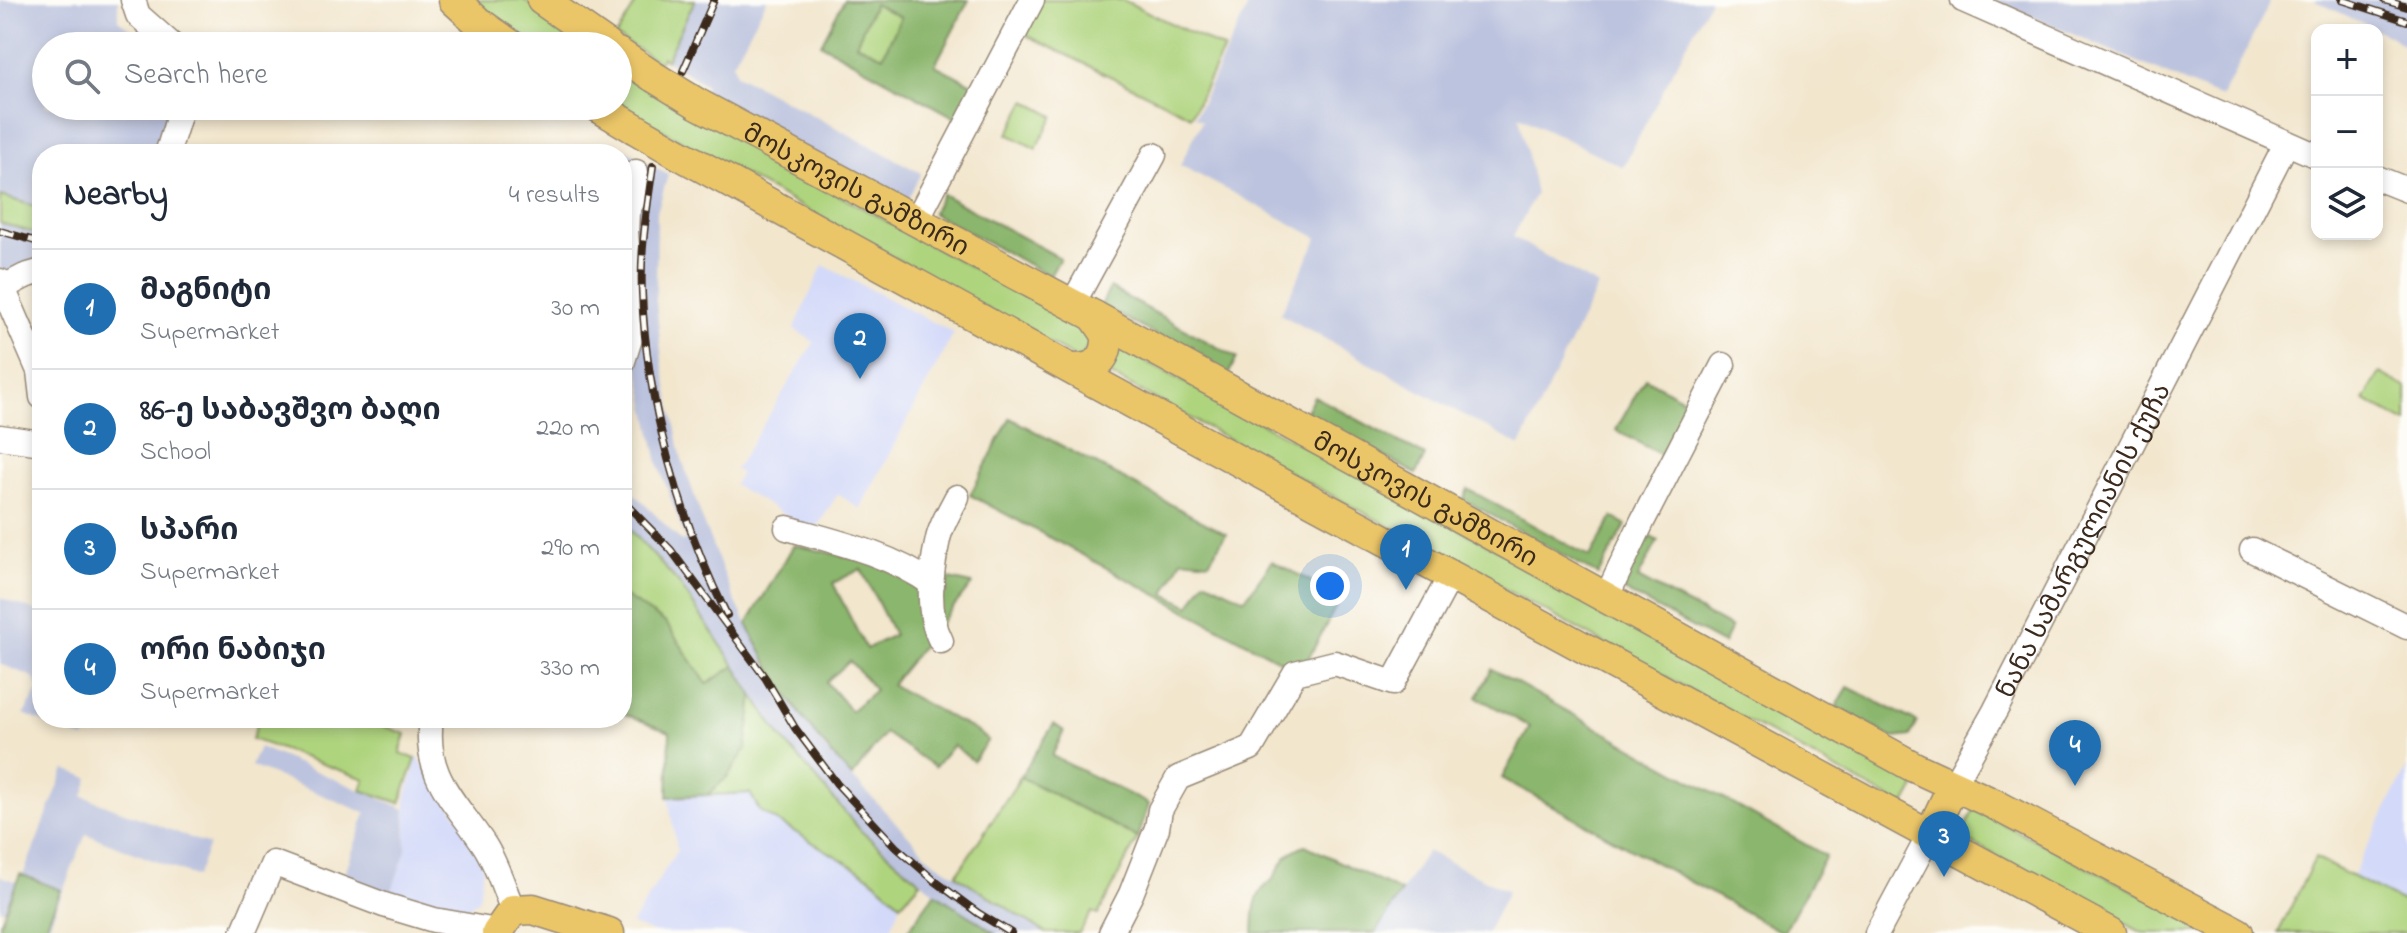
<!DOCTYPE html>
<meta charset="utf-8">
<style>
body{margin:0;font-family:"Indie Flower","Noto Sans Georgian",sans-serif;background:#f6f6f7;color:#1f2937}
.controls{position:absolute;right:24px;top:24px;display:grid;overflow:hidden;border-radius:16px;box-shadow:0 4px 12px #0003}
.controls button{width:72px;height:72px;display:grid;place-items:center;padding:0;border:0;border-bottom:2px solid #e0e1e3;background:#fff;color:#1f2937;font:40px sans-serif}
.you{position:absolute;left:1330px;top:586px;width:28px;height:28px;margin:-20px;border:6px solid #fff;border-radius:50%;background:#1a73e8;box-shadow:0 0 0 12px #1a73e833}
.badge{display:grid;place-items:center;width:52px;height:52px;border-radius:50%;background:#1f6fb2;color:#fff;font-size:26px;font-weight:700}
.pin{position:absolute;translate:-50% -66px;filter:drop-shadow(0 2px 4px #0008)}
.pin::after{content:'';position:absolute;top:42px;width:28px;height:24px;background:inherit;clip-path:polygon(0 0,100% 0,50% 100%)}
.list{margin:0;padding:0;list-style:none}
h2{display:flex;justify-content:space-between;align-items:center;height:104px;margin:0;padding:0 32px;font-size:34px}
h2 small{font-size:26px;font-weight:400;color:#747a83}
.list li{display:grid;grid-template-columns:52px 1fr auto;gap:24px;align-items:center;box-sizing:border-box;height:120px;padding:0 32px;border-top:2px solid #e0e1e3}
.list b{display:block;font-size:30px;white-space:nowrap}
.list p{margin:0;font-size:26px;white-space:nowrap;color:#747a83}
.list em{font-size:26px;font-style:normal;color:#747a83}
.icon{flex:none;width:44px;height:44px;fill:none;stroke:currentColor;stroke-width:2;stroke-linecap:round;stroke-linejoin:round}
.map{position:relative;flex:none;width:2407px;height:933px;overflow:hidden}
.search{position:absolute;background:#fff;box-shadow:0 4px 12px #0003;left:32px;top:32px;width:600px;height:88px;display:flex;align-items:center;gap:20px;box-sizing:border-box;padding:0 28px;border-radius:44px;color:#747a83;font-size:30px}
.panel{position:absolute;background:#fff;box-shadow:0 4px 12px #0003;left:32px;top:144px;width:600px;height:584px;border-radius:32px}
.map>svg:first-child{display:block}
.built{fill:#d3d9f9}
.industrial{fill:#bcc3de}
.green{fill:#afd47e;stroke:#757f4e;stroke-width:2}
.forest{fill:#8bb66d;stroke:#637046;stroke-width:2;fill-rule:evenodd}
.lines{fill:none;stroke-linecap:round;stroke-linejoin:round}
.minor-casing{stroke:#968876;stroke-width:27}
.major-casing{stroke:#968876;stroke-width:33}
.minor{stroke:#fff;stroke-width:24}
.major{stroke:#ebc669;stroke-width:30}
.rail-casing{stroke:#3b2a1e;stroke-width:8}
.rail{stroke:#fdfcf7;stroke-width:5;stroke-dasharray:15;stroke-linecap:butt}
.major-bridge-casing{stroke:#968876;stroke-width:33;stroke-linecap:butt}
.major-bridge{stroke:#ebc669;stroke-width:30}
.labels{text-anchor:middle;stroke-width:8;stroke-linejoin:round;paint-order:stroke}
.street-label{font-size:26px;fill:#3b2a1e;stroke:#fdfcf7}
</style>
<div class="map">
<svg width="2407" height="933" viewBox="0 0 2407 933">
<rect width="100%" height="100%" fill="#fdfcf7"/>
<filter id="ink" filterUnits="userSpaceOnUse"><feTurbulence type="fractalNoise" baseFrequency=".0125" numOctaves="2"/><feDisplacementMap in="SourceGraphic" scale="16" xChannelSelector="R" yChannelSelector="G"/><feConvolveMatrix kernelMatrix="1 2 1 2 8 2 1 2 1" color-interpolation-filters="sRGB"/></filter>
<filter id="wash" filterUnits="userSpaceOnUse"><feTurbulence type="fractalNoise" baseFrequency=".006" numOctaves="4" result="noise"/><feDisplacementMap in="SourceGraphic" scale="32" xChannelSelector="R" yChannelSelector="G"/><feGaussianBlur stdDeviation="1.8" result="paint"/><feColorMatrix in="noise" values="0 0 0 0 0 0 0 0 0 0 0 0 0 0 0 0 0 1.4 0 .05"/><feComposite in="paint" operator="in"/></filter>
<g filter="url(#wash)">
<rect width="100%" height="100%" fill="#f2e6cd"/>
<!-- built -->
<g class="built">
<polygon points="823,265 954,333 860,509 838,494 814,532 734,485 741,473 735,470 814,342 794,329"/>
<polygon points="418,757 477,845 483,869 479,898 468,908 450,914 389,899 406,850 406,797"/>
<polygon points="2407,768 2407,904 2352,876"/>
<polygon points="750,793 869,876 901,904 889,933 656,933 631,925 677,850 668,797"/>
</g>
<!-- industrial -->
<g class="industrial">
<polygon points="0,0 118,0 118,20 153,46 46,46 46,106 179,106 161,154 42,154 42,208 0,196"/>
<polygon points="695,0 767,0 733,63 736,74 921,173 902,210 701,98 706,85 666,60"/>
<polygon points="1251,0 1710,0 1623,167 1519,116 1536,193 1513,237 1598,286 1520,446 1280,314 1318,238 1180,165 1202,121 1195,117"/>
<polygon points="1993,0 2271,0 2222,98"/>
<polygon points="2313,0 2407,0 2407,48 2392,37"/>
<polygon points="625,149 668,175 657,212 656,301 662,361 681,456 705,527 733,596 768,668 824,748 932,860 1046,933 995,933 945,901 861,831 779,736 678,582 622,521 622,481 682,542 686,540 658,463 637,362 632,166"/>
<polygon points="0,223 42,235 42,266 7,272 0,269"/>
<polygon points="0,598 42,613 42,718 92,718 84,739 24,714 39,689 33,677 0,664"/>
<polygon points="259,747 405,809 406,850 389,899 342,881 366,813 251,766"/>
<polygon points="65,769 89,778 83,796 209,845 196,877 86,834 48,928 0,909 0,876 20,883"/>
<polygon points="1427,851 1508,891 1487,933 1375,933"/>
</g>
<!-- green -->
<g class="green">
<polygon points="468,0 524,0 589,46 530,46"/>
<polygon points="638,0 695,0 666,60 662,57 659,62 616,36"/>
<polygon points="1041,0 1123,0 1224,49 1191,116 1024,34"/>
<polygon points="874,4 901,17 883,56 855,44"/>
<polygon points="618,66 739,141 1091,332 1093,336 1080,360 618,106"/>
<polygon points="1026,101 1054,116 1036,149 1008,134"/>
<polygon points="0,196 42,208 42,235 0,223"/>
<polygon points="1124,350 1917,774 1919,780 1906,803 1900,804 1109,374 1117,352"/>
<polygon points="2380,373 2407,388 2407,423 2364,400"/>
<polygon points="622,521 678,582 735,666 707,685 666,623 622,595 624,573"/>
<path d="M 753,695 L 780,736 L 861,831 L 921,882 L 901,904 L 869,876 L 760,811 L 750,793 L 707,795 C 747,759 747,747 753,695 Z"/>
<polygon points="259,718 361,718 406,734 400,753 416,759 400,803 361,790 365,779 252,739"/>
<polygon points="1021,777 1138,838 1098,915 1092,912 1079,933 1046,933 956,875"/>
<polygon points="1974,809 2217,933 2143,933 1961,837"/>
<polygon points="2315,858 2407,904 2407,933 2278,933"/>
</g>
<!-- forest -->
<g class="forest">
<path d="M 844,0 L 969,0 L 935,65 L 980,88 L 961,121 L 821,44 ZM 874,4 L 901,17 L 883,56 L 856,44 Z"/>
<polygon points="942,194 1060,258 1050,276 932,213"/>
<polygon points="1110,288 1237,358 1228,375 1101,305"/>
<polygon points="1645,378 1692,404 1663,456 1616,430"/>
<polygon points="1314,396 1425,456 1416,474 1305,413"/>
<polygon points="1010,418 1226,534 1209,562 1182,559 1165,594 1190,606 1205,580 1245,599 1272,561 1341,597 1305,665 1292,667 970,495"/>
<polygon points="1468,489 1590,557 1613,517 1626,525 1598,575 1463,499"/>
<polygon points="1647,535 1658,541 1638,578 1731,628 1723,644 1619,588"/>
<path d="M 794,545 L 972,584 L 891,685 L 978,732 L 988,740 L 973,761 L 953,745 L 935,767 L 885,733 L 852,777 C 809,731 774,680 747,624 ZM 861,569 L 894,635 L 866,649 L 833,583 ZM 850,661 L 875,690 L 851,711 L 826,682 Z"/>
<polygon points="622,595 666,623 707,684 735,666 753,695 746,749 727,777 707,795 668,797 670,732 622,713"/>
<polygon points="1492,669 1826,856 1783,933 1502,778 1530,727 1477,697"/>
<polygon points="1848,687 1917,722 1910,736 1893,738 1836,707"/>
<polygon points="1054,724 1064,731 1052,756 1149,804 1138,838 1021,777 1015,785"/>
<path d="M 1305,845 L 1401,892 L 1375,933 L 1253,933 C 1254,918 1253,902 1262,890 C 1266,885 1273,881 1275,876 C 1283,861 1288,851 1305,845 Z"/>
<polygon points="20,874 61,890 43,933 0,933 0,923"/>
<polygon points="935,893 995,933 906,933"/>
</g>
</g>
<g filter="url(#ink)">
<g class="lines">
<defs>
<g id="minor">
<polyline points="133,0 138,15 173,46"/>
<polyline points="1963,0 2317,156"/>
<polyline points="167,154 182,106"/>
<polyline points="2377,178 2407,190"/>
<polyline points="916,221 1032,0"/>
<polyline points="0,281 39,371 42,397"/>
<polyline points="4,287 25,276 42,271"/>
<polyline points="1072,305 1154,155"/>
<polyline points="622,364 633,329 626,232 627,212 634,198 636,172"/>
<polyline points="0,437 42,443"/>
<path d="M 787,528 C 837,542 890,554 932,584"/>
<polyline points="2252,550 2407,627"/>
<polyline points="1606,598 1643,520 1723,365"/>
<path d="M 941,641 C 925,611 931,570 938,539 C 941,525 950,510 957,497"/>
<path d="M 431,718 C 423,778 456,801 485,846 C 497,865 504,889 513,910"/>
<path id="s1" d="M 1953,786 L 1995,711 L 2286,144"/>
<polyline points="243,933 273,863 384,905 434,920 497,931"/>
<polyline points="1111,933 1131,894 1157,828 1160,810 1178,778 1251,748 1295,673 1335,663 1393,683 1451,575"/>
<polyline points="1877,933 1930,834"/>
</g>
<g id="major">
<polyline points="454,0 478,22 512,46"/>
<polyline points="542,0 608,46"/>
<polyline points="618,53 654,77"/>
<path id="s2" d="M 698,104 L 1094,316 L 1914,767 L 1994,804 L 2238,933"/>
<polyline points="597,106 634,128"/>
<polyline points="677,153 1213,447 2111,933"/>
<path d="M 1073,369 C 1096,369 1108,360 1107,335 L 1094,316"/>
<polyline points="1930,834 1953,786"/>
<polyline points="497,933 513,910 533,909 609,933"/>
</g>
</defs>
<!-- minor casing -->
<use href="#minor" class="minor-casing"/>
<!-- major casing -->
<use href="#major" class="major-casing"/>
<!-- minor -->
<use href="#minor" class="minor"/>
<!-- major -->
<use href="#major" class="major"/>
<defs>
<g id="rail">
<polyline points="2342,0 2407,21"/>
<polyline points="2384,0 2407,7"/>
<polyline points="683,71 714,0"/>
<path d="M 653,166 C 647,208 640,251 642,293 C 646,402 679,518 727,615"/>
<polyline points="0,231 42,243"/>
<polyline points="622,500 671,550 766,679 795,728 837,784 896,847 935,881 978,913 1011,933"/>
</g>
</defs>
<!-- rail casing -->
<use href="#rail" class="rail-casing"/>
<!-- rail -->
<use href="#rail" class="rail"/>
<defs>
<g id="major-bridge">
<polyline points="654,77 698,104"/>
<polyline points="634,128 677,153"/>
</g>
</defs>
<!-- major-bridge casing -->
<use href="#major-bridge" class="major-bridge-casing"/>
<!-- major-bridge -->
<use href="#major-bridge" class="major-bridge"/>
</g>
</g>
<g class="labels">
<!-- street labels -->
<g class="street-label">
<text dy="9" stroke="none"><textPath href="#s2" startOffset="180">მოსკოვის გამზირი</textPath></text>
<text dy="9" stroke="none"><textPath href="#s2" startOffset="828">მოსკოვის გამზირი</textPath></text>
<text dy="9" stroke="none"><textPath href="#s1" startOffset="278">ნანა სამარგულიანის ქუჩა</textPath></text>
</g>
</g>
</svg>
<div class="controls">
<button>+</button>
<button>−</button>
<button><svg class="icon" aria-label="layers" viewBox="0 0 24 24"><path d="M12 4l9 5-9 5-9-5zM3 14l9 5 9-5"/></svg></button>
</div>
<div class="you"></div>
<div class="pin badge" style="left:1406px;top:590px">1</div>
<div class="pin badge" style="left:860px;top:379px">2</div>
<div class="pin badge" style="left:1944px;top:877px">3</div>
<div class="pin badge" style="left:2075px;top:786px">4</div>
<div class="search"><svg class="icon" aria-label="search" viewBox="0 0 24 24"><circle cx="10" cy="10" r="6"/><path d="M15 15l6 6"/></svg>Search here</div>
<section class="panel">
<h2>Nearby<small>4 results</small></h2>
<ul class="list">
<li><span class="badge">1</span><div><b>მაგნიტი</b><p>Supermarket</p></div><em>30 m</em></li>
<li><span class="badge">2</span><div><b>86-ე საბავშვო ბაღი</b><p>School</p></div><em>220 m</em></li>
<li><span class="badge">3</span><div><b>სპარი</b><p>Supermarket</p></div><em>290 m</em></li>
<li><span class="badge">4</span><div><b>ორი ნაბიჯი</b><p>Supermarket</p></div><em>330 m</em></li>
</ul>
</section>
</div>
